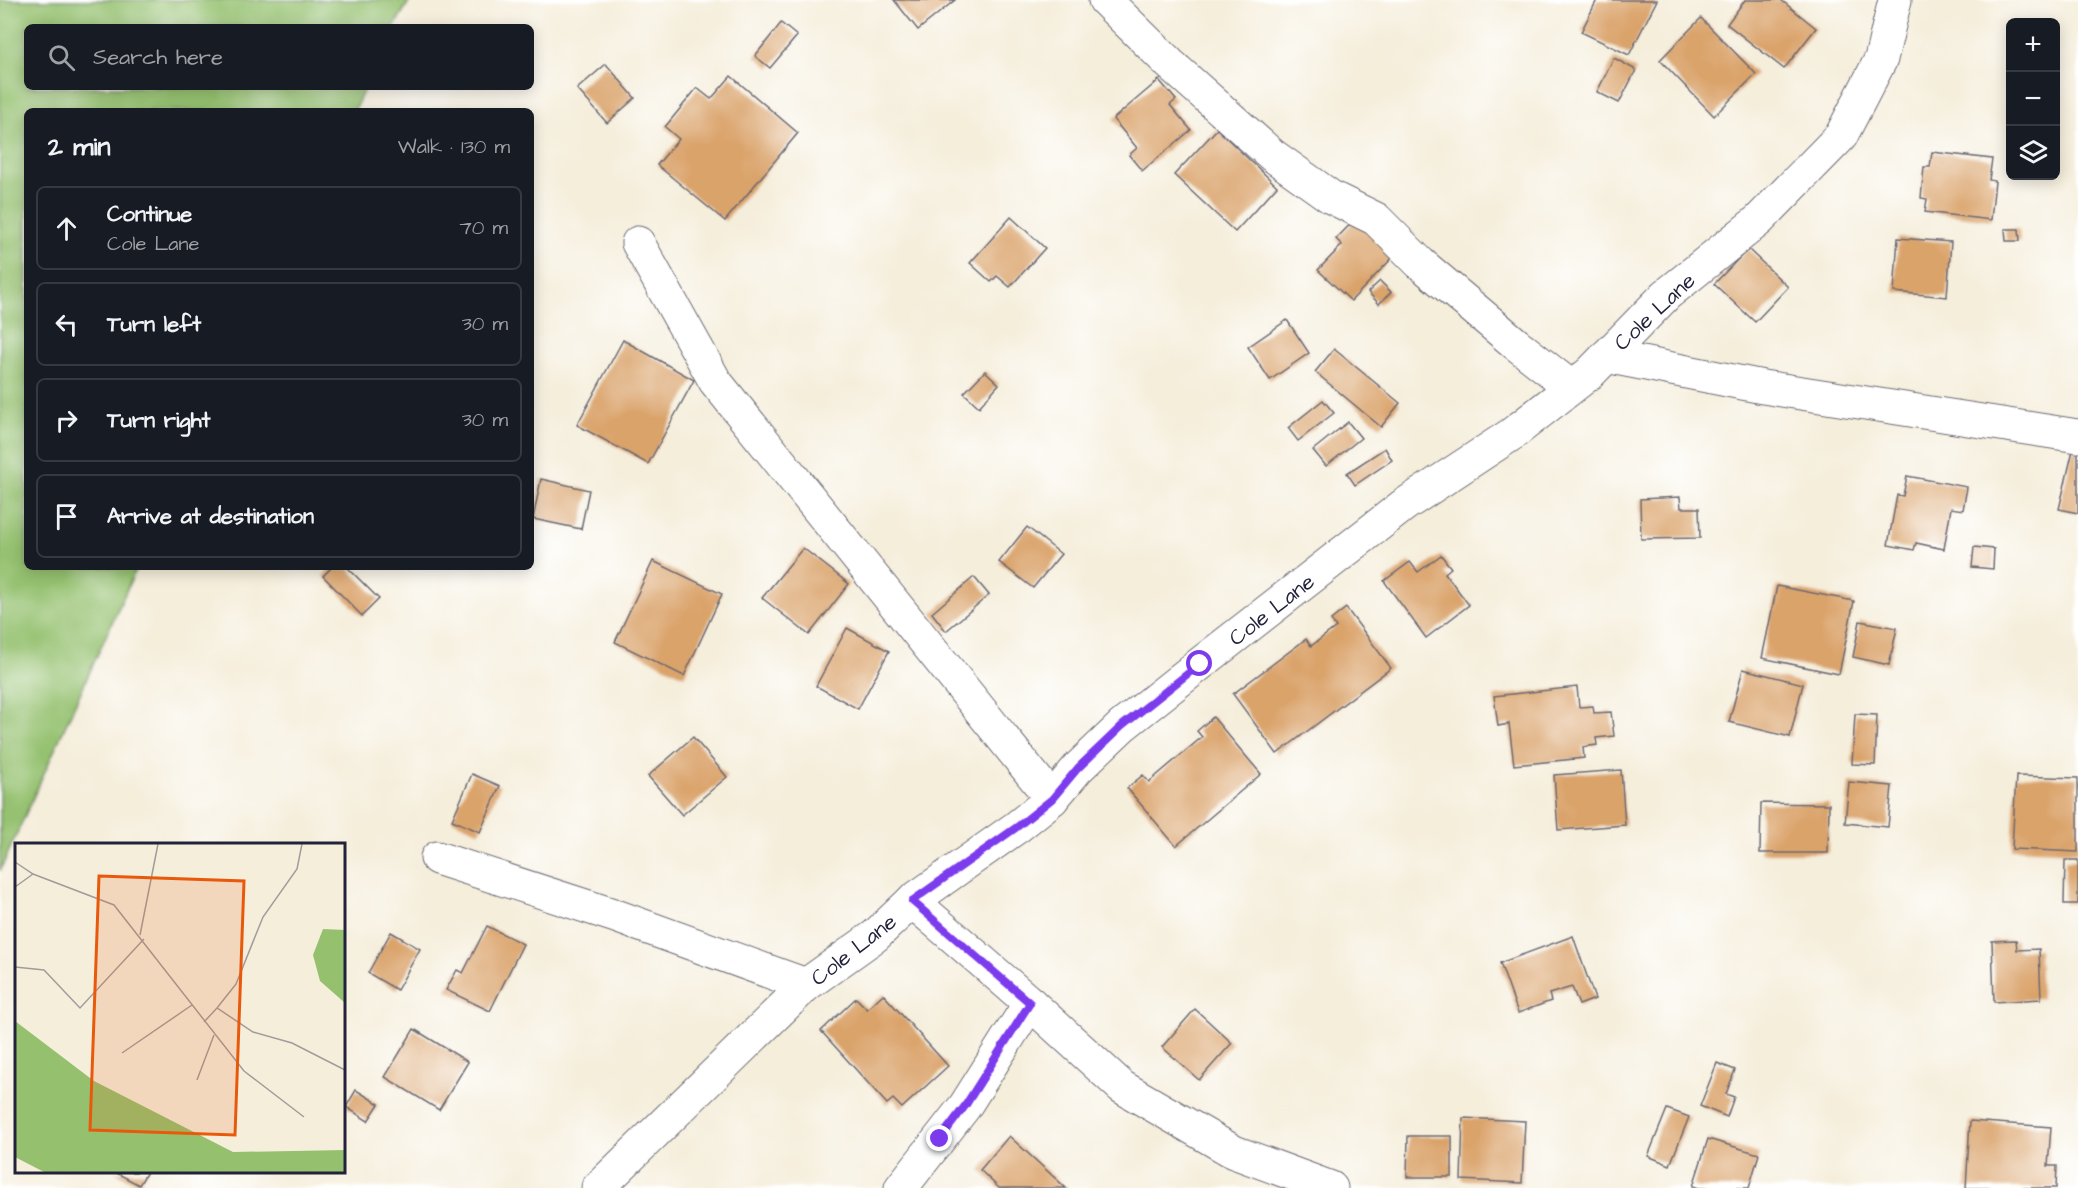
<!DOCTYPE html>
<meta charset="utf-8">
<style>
body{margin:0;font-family:"Architects Daughter",sans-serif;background:#242831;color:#f1f3f6}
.controls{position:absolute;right:18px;top:18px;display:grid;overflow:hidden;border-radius:9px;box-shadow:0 3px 15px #0003}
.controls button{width:54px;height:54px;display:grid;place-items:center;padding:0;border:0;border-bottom:2px solid #363941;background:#171b24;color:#f1f3f6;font:30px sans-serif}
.stop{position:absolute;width:18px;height:18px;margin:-14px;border:4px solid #7c3aed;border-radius:50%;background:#fff}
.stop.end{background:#7c3aed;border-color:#fff;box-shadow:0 2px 6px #0008}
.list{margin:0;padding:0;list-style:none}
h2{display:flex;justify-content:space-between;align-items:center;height:78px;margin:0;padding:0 24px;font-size:26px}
h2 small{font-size:20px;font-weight:400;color:#9ea1a6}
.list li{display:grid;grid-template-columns:39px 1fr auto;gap:18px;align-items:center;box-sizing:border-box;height:84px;margin:0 12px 12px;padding:0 12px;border:2px solid #363941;border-radius:9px}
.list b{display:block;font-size:22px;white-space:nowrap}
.list p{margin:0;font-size:20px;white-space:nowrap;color:#9ea1a6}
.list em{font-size:20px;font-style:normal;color:#9ea1a6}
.icon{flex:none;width:33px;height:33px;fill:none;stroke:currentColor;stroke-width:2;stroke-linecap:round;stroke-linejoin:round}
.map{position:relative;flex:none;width:2078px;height:1188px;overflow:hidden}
.search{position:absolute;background:#171b24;box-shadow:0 3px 15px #0003;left:24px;top:24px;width:510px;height:66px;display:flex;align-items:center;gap:15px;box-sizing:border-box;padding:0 21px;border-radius:9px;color:#9ea1a6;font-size:22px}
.panel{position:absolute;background:#171b24;box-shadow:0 3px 15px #0003;left:24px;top:108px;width:510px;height:462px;border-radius:9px}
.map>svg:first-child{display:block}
.green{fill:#95c16f;stroke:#5c7255;stroke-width:1.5}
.building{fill:#daa36a}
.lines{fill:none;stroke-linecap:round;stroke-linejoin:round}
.street-casing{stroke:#6c6973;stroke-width:35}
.street{stroke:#fff;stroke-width:33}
.route{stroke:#7c3aed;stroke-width:8}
.labels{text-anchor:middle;stroke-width:4.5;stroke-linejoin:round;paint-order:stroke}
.street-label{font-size:22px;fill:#22223b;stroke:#fff}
.inset-road{fill:none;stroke:#a19c9b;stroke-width:1.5}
.view{fill:#e8590c;fill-opacity:0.15;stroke:#e8590c;stroke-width:3}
.inset-edge{fill:none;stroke:#22223b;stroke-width:3}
</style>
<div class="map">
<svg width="2078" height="1188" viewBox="0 0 2078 1188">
<rect width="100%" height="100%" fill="#fff"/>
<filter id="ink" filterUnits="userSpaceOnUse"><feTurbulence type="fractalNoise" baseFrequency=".0167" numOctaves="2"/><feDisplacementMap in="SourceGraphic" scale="12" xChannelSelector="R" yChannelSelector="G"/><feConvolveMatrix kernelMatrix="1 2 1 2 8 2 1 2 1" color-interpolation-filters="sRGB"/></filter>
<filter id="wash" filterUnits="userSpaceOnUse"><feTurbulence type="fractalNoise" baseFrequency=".008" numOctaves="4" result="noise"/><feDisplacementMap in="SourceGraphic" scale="24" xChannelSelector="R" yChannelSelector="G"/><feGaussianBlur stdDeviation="1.35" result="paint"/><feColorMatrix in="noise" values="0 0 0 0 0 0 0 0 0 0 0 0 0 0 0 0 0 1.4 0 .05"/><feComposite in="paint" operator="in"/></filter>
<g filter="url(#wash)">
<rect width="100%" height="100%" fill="#f5eedb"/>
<!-- green -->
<polygon class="green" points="0,0 410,0 394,27 27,27 27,87 365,87 354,111 27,111 27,567 137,567 0,871"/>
<g id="blocks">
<!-- building -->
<g class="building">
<polygon points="894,0 955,0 918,30"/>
<polygon points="1597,0 1657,0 1629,55 1581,32"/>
<polygon points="1745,0 1781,0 1816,28 1784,69 1727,24"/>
<polygon points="1701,18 1756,74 1714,116 1660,60"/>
<polygon points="781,23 797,36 770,68 755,56"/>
<polygon points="1614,58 1636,70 1619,103 1597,92"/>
<polygon points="606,64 635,98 607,123 577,89"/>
<polygon points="731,76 798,133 725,221 657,165 679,139 665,127 697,88 711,99"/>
<polygon points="1159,80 1176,100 1170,105 1191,130 1142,171 1129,155 1137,148 1113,119"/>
<polygon points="1217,129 1277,186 1235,232 1174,175"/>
<polygon points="1932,152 1992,159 1989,180 1995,181 1991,220 1925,212 1927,199 1921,198 1924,167 1930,167"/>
<polygon points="1011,217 1045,248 1010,287 997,276 991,282 970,263"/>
<polygon points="1357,217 1395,255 1351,301 1318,270 1342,245 1336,239"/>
<polygon points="2005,229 2019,229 2020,241 2006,241"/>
<polygon points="1898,238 1951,242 1947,297 1894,292"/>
<polygon points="1748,249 1788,287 1755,322 1714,284"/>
<polygon points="1380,281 1391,292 1379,304 1368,292"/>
<polygon points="1287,320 1309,353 1270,380 1248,347"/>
<polygon points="623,340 694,380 648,464 577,425"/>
<polygon points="1334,349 1400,403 1381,427 1315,372"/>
<polygon points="985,371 999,384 979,407 964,393"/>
<polygon points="1323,400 1334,413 1298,441 1288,428"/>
<polygon points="1348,422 1361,438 1326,466 1313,450"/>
<polygon points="1385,448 1392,460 1355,485 1347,473"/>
<polygon points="2073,450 2078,452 2078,513 2059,509"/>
<polygon points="1907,476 1967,487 1963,510 1951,508 1944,549 1916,543 1914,550 1888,545 1897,495 1903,496"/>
<polygon points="541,479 589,490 581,529 533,519"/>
<polygon points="1680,497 1681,508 1699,508 1700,538 1641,539 1640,499"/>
<polygon points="1027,527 1061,554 1033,588 999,562"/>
<polygon points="1974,547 1994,549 1993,569 1972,567"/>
<polygon points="803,548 849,584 809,635 762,598"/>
<polygon points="1441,555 1451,568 1445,573 1469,605 1426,638 1384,581 1410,562 1418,572"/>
<polygon points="653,561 722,594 684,676 615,642"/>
<polygon points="332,567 347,567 379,599 362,616 323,576"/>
<polygon points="974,577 989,595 946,631 932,613"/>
<polygon points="1777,586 1854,601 1839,674 1762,658"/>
<polygon points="1346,608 1391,668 1277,754 1233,694 1306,639 1311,646 1336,627 1331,620"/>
<polygon points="1860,621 1897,628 1889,665 1853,657"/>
<polygon points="847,628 889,651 858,709 816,686"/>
<polygon points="1743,669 1803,684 1790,737 1729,722"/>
<polygon points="1577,687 1579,707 1593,706 1594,713 1611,712 1614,736 1596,738 1597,745 1583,747 1584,758 1514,765 1509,724 1498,726 1494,696"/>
<polygon points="1855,714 1877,715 1875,765 1852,764"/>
<polygon points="1213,717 1261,774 1176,846 1127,788 1143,775 1149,782 1202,737 1197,731"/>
<polygon points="693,737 727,777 682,815 648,776"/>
<polygon points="1621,770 1625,825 1558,830 1554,775"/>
<polygon points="472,774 500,786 480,832 452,820"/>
<polygon points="2016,776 2078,778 2078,852 2012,849"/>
<polygon points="1849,782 1892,786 1888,827 1845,823"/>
<polygon points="1761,803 1829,804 1828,853 1760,853"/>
<polygon points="2065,860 2078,860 2078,904 2064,904"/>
<polygon points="487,926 523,944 490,1011 446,990 457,970 463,973"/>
<polygon points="391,932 420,949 397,990 368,973"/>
<polygon points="1573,936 1595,999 1579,1005 1572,987 1549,994 1551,1001 1518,1013 1500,963"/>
<polygon points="2016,940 2017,950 2039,949 2041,999 1994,1002 1992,941"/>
<polygon points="883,994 948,1066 902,1108 893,1099 887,1104 821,1031 856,998 867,1009"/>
<polygon points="1195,1009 1232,1043 1199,1080 1162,1047"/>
<polygon points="414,1029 468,1062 439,1110 385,1077"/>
<polygon points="1717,1063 1735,1070 1726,1094 1734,1097 1727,1117 1700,1106"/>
<polygon points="356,1090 379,1104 368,1121 346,1107"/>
<polygon points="1667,1109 1689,1117 1670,1165 1648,1156"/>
<polygon points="1463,1118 1525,1121 1522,1183 1461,1180"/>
<polygon points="1970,1121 2051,1127 2048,1166 2057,1166 2056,1188 1966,1188"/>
<polygon points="1009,1136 1066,1188 999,1188 980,1170"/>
<polygon points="1408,1136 1452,1136 1452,1177 1407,1177"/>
<polygon points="1708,1139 1759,1154 1749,1188 1699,1188 1693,1186"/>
<polygon points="115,1172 147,1172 139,1185"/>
</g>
</g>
</g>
<g filter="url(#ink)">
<use href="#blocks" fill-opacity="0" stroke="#6c6973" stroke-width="1.5"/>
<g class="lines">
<defs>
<g id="street">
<polyline points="1105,0 1170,64 1272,155 1331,197 1376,219 1420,263 1516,344 1571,387"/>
<polyline points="638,243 715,381 1052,799"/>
<polyline points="1606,356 1763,387 2078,436"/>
<polyline points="437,858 613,915 806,985"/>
<polyline points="1030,1003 1122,1087 1234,1152 1331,1188"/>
<polyline points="598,1188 806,985 875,936 912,901 1017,827 1052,799 1078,768 1122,726 1200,664 1404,505 1512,434 1590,373 1666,295 1759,220 1841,136 1881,59 1895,0"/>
<polyline points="901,1188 965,1106 1030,1003 912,901"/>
</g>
</defs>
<!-- street casing -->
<use href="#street" class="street-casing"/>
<!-- street -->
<use href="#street" class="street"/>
</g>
</g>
<g class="lines" filter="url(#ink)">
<!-- route -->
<polyline class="route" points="940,1139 965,1106 1030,1003 912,901 1017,827 1052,799 1078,768 1122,726 1200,664"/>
</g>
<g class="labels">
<!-- street labels -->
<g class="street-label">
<text transform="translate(1654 311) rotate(-43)" y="8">Cole Lane</text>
<text transform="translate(1271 609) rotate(-38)" y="8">Cole Lane</text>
<text transform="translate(853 949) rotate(-38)" y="8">Cole Lane</text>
</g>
</g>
<!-- overview -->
<g transform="translate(15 843)">
<rect width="330" height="330" fill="#f5eedb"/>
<path d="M 308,86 L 330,87 L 330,160 L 305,138 L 298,112 ZM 0,178 L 79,238 L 218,309 L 330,307 L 330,329 L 29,329 L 0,314 Z" fill="#95c16f"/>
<path class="inset-road" d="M 0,19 L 18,31 L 99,62 L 229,228 L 289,274M 0,44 L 18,31M 125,92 L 143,1M 0,124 L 29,127 L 65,165 L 129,96M 202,165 L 221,141 L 248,74 L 282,26 L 287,1M 189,179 L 202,165 L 238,189 L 277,200 L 330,227M 107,210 L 177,162M 182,237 L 199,192"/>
<path class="view" d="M 84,33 L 229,38 L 220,292 L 75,287 Z"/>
<rect width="330" height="330" class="inset-edge"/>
</g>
</svg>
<div class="controls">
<button>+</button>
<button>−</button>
<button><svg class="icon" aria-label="layers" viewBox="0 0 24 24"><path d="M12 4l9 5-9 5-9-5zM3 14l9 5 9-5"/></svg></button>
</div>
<div class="stop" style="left:1200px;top:664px"></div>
<div class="stop end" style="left:940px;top:1139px"></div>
<div class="search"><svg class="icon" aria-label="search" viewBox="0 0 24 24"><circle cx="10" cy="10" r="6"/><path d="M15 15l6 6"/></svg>Search here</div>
<section class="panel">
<h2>2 min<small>Walk · 130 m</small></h2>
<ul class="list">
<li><svg class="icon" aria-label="ahead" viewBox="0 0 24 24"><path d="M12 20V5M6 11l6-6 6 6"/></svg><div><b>Continue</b><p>Cole Lane</p></div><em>70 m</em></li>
<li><svg class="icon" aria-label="left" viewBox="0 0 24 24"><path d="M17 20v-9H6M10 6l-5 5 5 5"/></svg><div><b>Turn left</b></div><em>30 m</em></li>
<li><svg class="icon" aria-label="right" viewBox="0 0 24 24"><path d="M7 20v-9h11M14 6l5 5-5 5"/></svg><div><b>Turn right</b></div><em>30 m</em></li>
<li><svg class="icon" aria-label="arrive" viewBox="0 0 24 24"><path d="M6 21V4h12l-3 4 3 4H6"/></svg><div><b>Arrive at destination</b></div></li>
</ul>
</section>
</div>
